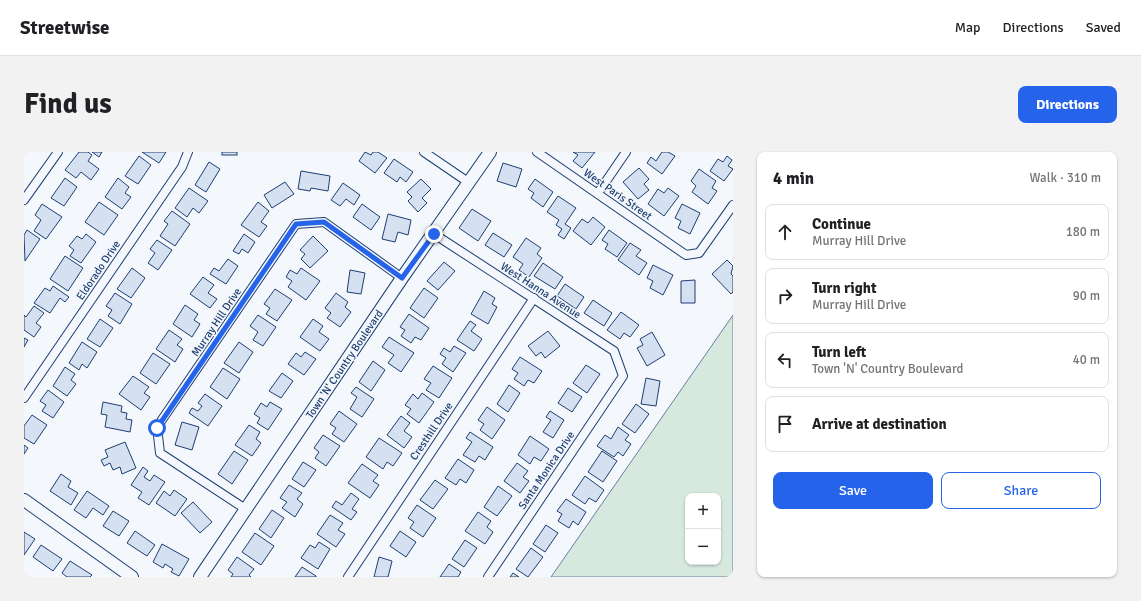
<!DOCTYPE html>
<meta charset="utf-8">
<style>
body{margin:0;font-family:Signika,sans-serif;background:#f2f2f2;color:#202124}
.controls{position:absolute;right:12px;bottom:12px;display:grid;overflow:hidden;border-radius:8px;box-shadow:0 1px 3px #0004}
.controls button{width:36px;height:36px;display:grid;place-items:center;padding:0;border:0;border-bottom:1px solid #e0e0e0;background:#fff;color:#202124;font:20px sans-serif}
.stop{position:absolute;width:12px;height:12px;margin:-9px;border:3px solid #2563eb;border-radius:50%;background:#fff}
.stop.end{background:#2563eb;border-color:#fff;box-shadow:0 1px 4px #0008}
.list{margin:0;padding:0;list-style:none}
h2{display:flex;justify-content:space-between;align-items:center;height:52px;margin:0;padding:0 16px;font-size:17px}
h2 small{font-size:13px;font-weight:400;color:#757577}
.list li{display:grid;grid-template-columns:26px 1fr auto;gap:12px;align-items:center;box-sizing:border-box;height:56px;margin:0 8px 8px;padding:0 8px;border:1px solid #e0e0e0;border-radius:8px}
.list b{display:block;font-size:15px;white-space:nowrap}
.list p{margin:0;font-size:13px;white-space:nowrap;color:#757577}
.list em{font-size:13px;font-style:normal;color:#757577}
.actions{display:flex;gap:8px;padding:12px 16px}
.actions a{flex:1;padding:9px 0;border:1px solid #2563eb;border-radius:8px;text-align:center;font-size:14px;color:#2563eb}
.actions .main{background:#2563eb;color:#fff}
.icon{flex:none;width:22px;height:22px;fill:none;stroke:currentColor;stroke-width:2;stroke-linecap:round;stroke-linejoin:round}
.map{position:relative;flex:none;width:709px;height:425px;overflow:hidden;border-radius:8px}
header{display:flex;align-items:center;gap:24px;box-sizing:border-box;height:56px;padding:0 20px;background:#fff;border-bottom:1px solid #e0e0e0}
header strong{font-size:19px}
nav{display:flex;gap:22px;margin-inline-start:auto;font-size:14px}
.intro{display:flex;align-items:center;justify-content:space-between;box-sizing:border-box;height:96px;padding:0 24px}
h1{margin:0;font-size:28px}
.button{padding:10px 18px;border-radius:8px;background:#2563eb;color:#fff;font-size:14px;font-weight:700}
main{display:flex;gap:24px;padding:0 24px}
aside{flex:1;background:#fff;border-radius:8px;box-shadow:0 1px 3px #0004}
.map>svg:first-child{display:block}
.green{fill:#d7e8df;stroke:#687fa3;fill-rule:evenodd}
.building{fill:#d5e0f0;stroke:#1d3f73}
.lines{fill:none;stroke-linecap:round;stroke-linejoin:round}
.street-casing{stroke:#1d3f73;stroke-width:10}
.secondary-casing{stroke:#1d3f73;stroke-width:14}
.street{stroke:#f4f7fb;stroke-width:8}
.secondary{stroke:#f4f7fb;stroke-width:12}
.route{stroke:#2563eb;stroke-width:5}
.labels{text-anchor:middle;stroke-width:3;stroke-linejoin:round;paint-order:stroke}
.street-label{font-size:11px;fill:#1d3f73;stroke:#f4f7fb}
</style>
<header>
<strong>Streetwise</strong>
<nav><a>Map</a><a>Directions</a><a>Saved</a></nav>
</header>
<div class="intro"><h1>Find us</h1><a class="button">Directions</a></div>
<main>
<div class="map">
<svg width="709" height="425" viewBox="0 0 709 425">
<rect width="100%" height="100%" fill="#f4f7fb"/>
<!-- green -->
<path class="green" d="M 709,163 L 709,425 L 527,425 ZM 664,344 L 694,344 L 694,410 L 664,410 Z"/>
<!-- building -->
<g class="building">
<polygon points="55,0 64,0 68,3 64,9 75,17 67,28 57,20 52,26 41,18"/>
<polygon points="68,0 78,0 75,5"/>
<polygon points="118,0 142,0 135,11"/>
<rect x="198" y="0" width="15" height="3"/>
<polygon points="341,0 347,3 349,0 354,0 363,6 351,21 335,9"/>
<polygon points="549,0 571,0 558,16 549,9 554,3"/>
<polygon points="638,0 644,0 651,4 638,22 623,11 627,5 632,9"/>
<polygon points="115,4 127,13 114,32 101,24"/>
<polygon points="703,4 708,8 704,14 709,17 700,29 686,19 694,7 699,10"/>
<polygon points="370,7 389,20 382,30 376,25 373,30 360,21"/>
<polygon points="185,10 196,17 182,40 171,33"/>
<polygon points="479,11 498,17 492,35 473,29"/>
<polygon points="615,16 625,27 620,32 625,38 614,47 599,30"/>
<polygon points="675,17 692,29 688,36 693,39 684,52 668,40 672,34 667,29"/>
<polygon points="277,19 306,24 304,39 287,36 286,39 274,37"/>
<polygon points="41,26 53,35 40,54 27,46"/>
<polygon points="94,26 105,35 101,41 107,45 98,57 81,45"/>
<polygon points="397,27 407,37 398,46 403,51 394,60 384,49 388,45 383,40"/>
<polygon points="511,27 529,40 519,55 507,46 510,41 504,37"/>
<polygon points="261,30 270,42 248,56 240,43"/>
<polygon points="319,31 336,43 330,53 322,47 316,54 307,48"/>
<polygon points="165,36 184,49 175,61 169,56 163,65 151,56"/>
<polygon points="644,36 655,44 640,64 624,52 634,37 640,41"/>
<polygon points="534,44 552,56 541,72 547,76 540,87 534,83 538,77 532,73 535,68 523,60"/>
<polygon points="75,50 94,63 80,83 61,70"/>
<polygon points="234,50 245,59 237,70 243,74 235,85 217,73"/>
<polygon points="18,52 38,65 22,87 10,79 17,68 11,63"/>
<polygon points="338,52 356,65 347,78 329,65"/>
<polygon points="658,52 676,61 666,82 654,76 657,69 651,66"/>
<polygon points="448,57 467,69 454,89 435,76"/>
<polygon points="148,59 166,72 151,94 136,84 144,72 140,69"/>
<polygon points="364,62 387,68 384,83 374,80 371,90 358,87"/>
<polygon points="569,65 581,75 567,93 549,79 558,67 564,71"/>
<polygon points="3,78 16,87 1,109 0,83"/>
<polygon points="585,78 603,91 593,105 581,97 584,92 578,88"/>
<polygon points="469,81 488,93 480,105 461,93"/>
<polygon points="62,82 72,90 57,111 46,104 50,98 45,94 53,84 58,87"/>
<polygon points="220,82 231,90 224,101 218,97 215,102 209,99"/>
<polygon points="289,84 304,99 286,116 277,107 281,102 276,98"/>
<polygon points="502,86 517,96 513,102 518,106 505,125 495,118 499,112 489,105"/>
<polygon points="133,88 148,98 134,118 124,111 131,101 126,97"/>
<polygon points="606,91 617,98 612,104 623,111 615,123 594,108"/>
<polygon points="41,104 59,116 44,139 26,127"/>
<polygon points="204,107 214,114 202,132 186,122 190,116 195,119"/>
<polygon points="703,108 709,114 707,122 709,124 709,140 707,142 688,122"/>
<polygon points="420,110 431,119 414,138 403,129"/>
<polygon points="519,111 539,125 531,137 510,124"/>
<polygon points="629,113 649,123 639,143 626,136 629,129 623,126"/>
<polygon points="108,116 121,126 107,146 93,137"/>
<polygon points="277,116 296,129 282,148 264,135 268,129 262,125 266,118 273,122"/>
<polygon points="326,118 341,121 337,142 323,140"/>
<polygon points="179,125 190,133 184,141 193,147 186,156 166,142"/>
<polygon points="671,128 671,151 657,151 657,129"/>
<polygon points="541,132 560,145 552,157 533,144"/>
<polygon points="29,134 45,145 41,150 36,146 26,161 10,151 21,136 26,139"/>
<polygon points="400,136 414,146 400,166 386,156"/>
<polygon points="251,137 268,148 253,169 242,162 246,156 240,152"/>
<polygon points="460,139 471,146 468,152 473,155 464,172 447,162"/>
<polygon points="91,141 108,152 96,172 84,164 88,158 82,154"/>
<polygon points="312,141 324,150 321,155 327,160 316,175 303,166 307,161 301,156"/>
<polygon points="569,148 588,161 580,174 560,161"/>
<polygon points="161,153 174,162 170,168 176,172 168,185 149,172"/>
<polygon points="10,154 20,161 12,171 17,175 10,185 0,178 0,163 2,165"/>
<polygon points="597,160 615,173 606,185 600,181 596,187 583,178"/>
<polygon points="385,162 405,176 397,188 391,185 387,191 377,184 381,178 376,175"/>
<polygon points="234,163 252,175 239,194 229,188 234,180 226,174"/>
<polygon points="76,167 89,176 76,195 63,187"/>
<polygon points="289,167 299,174 295,180 305,187 296,199 276,185"/>
<polygon points="446,169 452,173 447,179 458,187 450,199 433,188"/>
<polygon points="145,178 158,187 153,193 159,197 151,210 132,197"/>
<polygon points="524,179 536,194 521,206 517,200 512,204 504,194"/>
<polygon points="628,180 641,203 623,214 613,196 619,193 616,187"/>
<polygon points="365,185 390,201 377,220 364,211 370,203 358,195"/>
<polygon points="0,186 4,188 0,195"/>
<polygon points="58,190 73,200 63,216 58,212 55,218 45,211"/>
<polygon points="215,190 229,200 215,221 200,211"/>
<polygon points="430,194 442,201 429,220 418,212 422,206 416,202 420,196 426,200"/>
<polygon points="281,200 292,207 280,223 264,212 272,201 277,205"/>
<polygon points="129,201 146,212 132,232 116,221"/>
<polygon points="496,205 518,219 510,231 504,228 500,234 490,227 494,221 488,217"/>
<polygon points="349,209 361,218 347,239 335,230"/>
<polygon points="562,213 576,222 563,241 549,231"/>
<polygon points="409,214 428,226 415,246 402,238 407,231 400,227"/>
<polygon points="41,215 51,222 47,228 52,232 43,244 29,234"/>
<polygon points="199,216 216,227 203,247 186,235"/>
<polygon points="258,221 269,229 257,246 245,239"/>
<polygon points="109,224 125,235 120,241 126,245 117,258 95,242"/>
<polygon points="622,226 636,229 632,254 617,252"/>
<polygon points="485,233 496,241 484,260 473,252"/>
<polygon points="332,235 350,247 338,265 326,257 333,245 327,241"/>
<polygon points="544,236 558,245 548,260 534,251"/>
<polygon points="24,238 40,250 29,266 18,259 22,253 16,249"/>
<polygon points="398,241 410,250 395,271 383,262 387,257 381,253 389,242 394,247"/>
<polygon points="181,242 198,254 184,274 165,261 168,256 174,259 178,254 174,251"/>
<polygon points="79,250 98,254 97,260 103,261 102,267 108,268 106,280 81,275 83,263 77,262"/>
<polygon points="246,250 258,257 244,278 233,271 236,266 230,262 237,251 243,255"/>
<polygon points="612,252 625,262 611,281 598,272"/>
<polygon points="463,255 481,268 468,287 456,278 460,272 454,268"/>
<polygon points="315,259 333,272 320,290 308,282 312,276 306,272"/>
<polygon points="526,259 540,268 529,286 519,280 527,268 522,265"/>
<polygon points="8,263 23,273 10,292 0,286 0,274"/>
<polygon points="377,264 386,271 380,279 388,285 380,296 363,283"/>
<polygon points="158,270 175,275 168,298 151,293"/>
<polygon points="225,273 236,280 232,287 237,291 228,304 211,293"/>
<polygon points="594,275 605,283 601,288 607,292 599,304 594,300 590,305 573,294 581,283 587,287"/>
<polygon points="446,280 469,295 461,308 455,304 451,310 439,303 448,290 442,286"/>
<polygon points="299,283 316,294 302,314 291,306 295,300 290,296"/>
<polygon points="506,284 525,297 517,309 510,305 506,312 494,303"/>
<polygon points="355,286 378,301 369,314 363,310 359,317 342,305"/>
<polygon points="101,290 112,316 98,322 96,315 89,318 86,311 80,314 77,308 84,305 81,298"/>
<polygon points="0,293 4,296 0,302"/>
<polygon points="210,299 224,308 208,332 194,322"/>
<polygon points="578,299 593,309 579,330 564,320"/>
<polygon points="434,307 450,318 442,331 436,327 432,333 421,326"/>
<polygon points="279,310 292,318 280,335 268,327"/>
<polygon points="493,311 504,319 499,325 505,329 496,341 480,329"/>
<polygon points="338,312 354,323 349,329 355,333 346,346 324,331"/>
<polygon points="119,315 124,319 120,325 126,329 130,323 141,330 125,353 114,346 118,340 107,333"/>
<polygon points="37,322 47,329 44,335 54,341 47,353 26,339"/>
<polygon points="561,324 580,338 572,350 565,346 561,352 548,343"/>
<polygon points="411,328 424,337 409,357 396,348"/>
<polygon points="265,333 278,341 273,347 279,352 271,365 258,356 263,350 256,346"/>
<polygon points="474,334 488,344 473,364 460,355"/>
<polygon points="150,338 163,347 151,364 132,351 140,339 146,344"/>
<polygon points="63,339 85,354 79,363 69,356 62,366 50,358"/>
<polygon points="327,341 335,347 328,357 333,360 327,368 308,355 312,349 318,353"/>
<polygon points="542,347 562,360 554,373 549,369 545,376 534,369 538,362 533,359"/>
<polygon points="169,350 188,370 176,381 157,361"/>
<polygon points="393,353 412,366 399,385 386,376 390,370 384,366"/>
<polygon points="248,358 260,366 247,386 235,377"/>
<polygon points="89,359 105,369 95,384 79,374"/>
<polygon points="454,360 467,369 463,375 469,380 461,392 441,379"/>
<polygon points="306,363 319,371 314,378 321,382 312,395 293,382"/>
<polygon points="522,373 534,381 521,400 509,392"/>
<polygon points="111,379 131,393 123,404 103,391"/>
<polygon points="376,379 392,390 382,405 366,394"/>
<polygon points="0,380 11,387 0,403"/>
<polygon points="231,381 250,394 237,413 218,400"/>
<polygon points="441,388 453,396 440,415 428,407"/>
<polygon points="295,390 306,397 294,417 277,406 286,393 291,396"/>
<polygon points="138,392 165,407 155,424 147,420 149,417 141,412 139,416 129,410"/>
<polygon points="17,393 38,407 29,419 9,405"/>
<polygon points="507,396 519,405 504,425 492,417"/>
<polygon points="213,405 230,417 225,423 227,425 207,425 209,422 204,418"/>
<polygon points="355,405 368,409 364,425 350,425"/>
<polygon points="46,409 68,423 66,425 43,425 38,421"/>
<polygon points="425,412 437,420 434,425 416,425"/>
<polygon points="278,415 292,424 292,425 271,425"/>
<polygon points="489,421 495,425 486,425"/>
</g>
<g class="lines">
<defs>
<g id="street">
<polyline points="400,0 444,30"/>
<polyline points="513,0 662,103 675,101 709,53"/>
<polyline points="574,41 602,0"/>
<polyline points="0,48 34,0"/>
<polyline points="410,82 590,199 599,224 464,425"/>
<polyline points="0,246 158,15 164,0"/>
<polyline points="223,358 136,301 133,275 272,72 300,70 378,126"/>
<polyline points="324,425 510,146"/>
</g>
<g id="secondary">
<polyline points="0,348 108,425"/>
<polyline points="176,425 378,126 466,0"/>
</g>
</defs>
<!-- street casing -->
<use href="#street" class="street-casing"/>
<!-- secondary casing -->
<use href="#secondary" class="secondary-casing"/>
<!-- street -->
<use href="#street" class="street"/>
<!-- secondary -->
<use href="#secondary" class="secondary"/>
</g>
<g class="lines">
<!-- route -->
<polyline class="route" points="133,276 272,72 300,70 378,126 410,82"/>
</g>
<g class="labels">
<!-- street labels -->
<g class="street-label">
<text transform="translate(594 42) rotate(35)" y="4">West Paris Street</text>
<text transform="translate(74 118) rotate(-56)" y="4">Eldorado Drive</text>
<text transform="translate(517 138) rotate(33)" y="4">West Hanna Avenue</text>
<text transform="translate(192 170) rotate(-56)" y="4">Murray Hill Drive</text>
<text transform="translate(320 212) rotate(-56)" y="4">Town 'N' Country Boulevard</text>
<text transform="translate(407 279) rotate(-56)" y="4">Cresthill Drive</text>
<text transform="translate(522 318) rotate(-56)" y="4">Santa Monica Drive</text>
</g>
</g>
</svg>
<div class="controls">
<button>+</button>
<button>−</button>
</div>
<div class="stop" style="left:133px;top:276px"></div>
<div class="stop end" style="left:410px;top:82px"></div>
</div>
<aside>
<h2>4 min<small>Walk · 310 m</small></h2>
<ul class="list">
<li><svg class="icon" aria-label="ahead" viewBox="0 0 24 24"><path d="M12 20V5M6 11l6-6 6 6"/></svg><div><b>Continue</b><p>Murray Hill Drive</p></div><em>180 m</em></li>
<li><svg class="icon" aria-label="right" viewBox="0 0 24 24"><path d="M7 20v-9h11M14 6l5 5-5 5"/></svg><div><b>Turn right</b><p>Murray Hill Drive</p></div><em>90 m</em></li>
<li><svg class="icon" aria-label="left" viewBox="0 0 24 24"><path d="M17 20v-9H6M10 6l-5 5 5 5"/></svg><div><b>Turn left</b><p>Town 'N' Country Boulevard</p></div><em>40 m</em></li>
<li><svg class="icon" aria-label="arrive" viewBox="0 0 24 24"><path d="M6 21V4h12l-3 4 3 4H6"/></svg><div><b>Arrive at destination</b></div></li>
</ul>
<div class="actions"><a class="main">Save</a><a>Share</a></div>
</aside>
</main>
